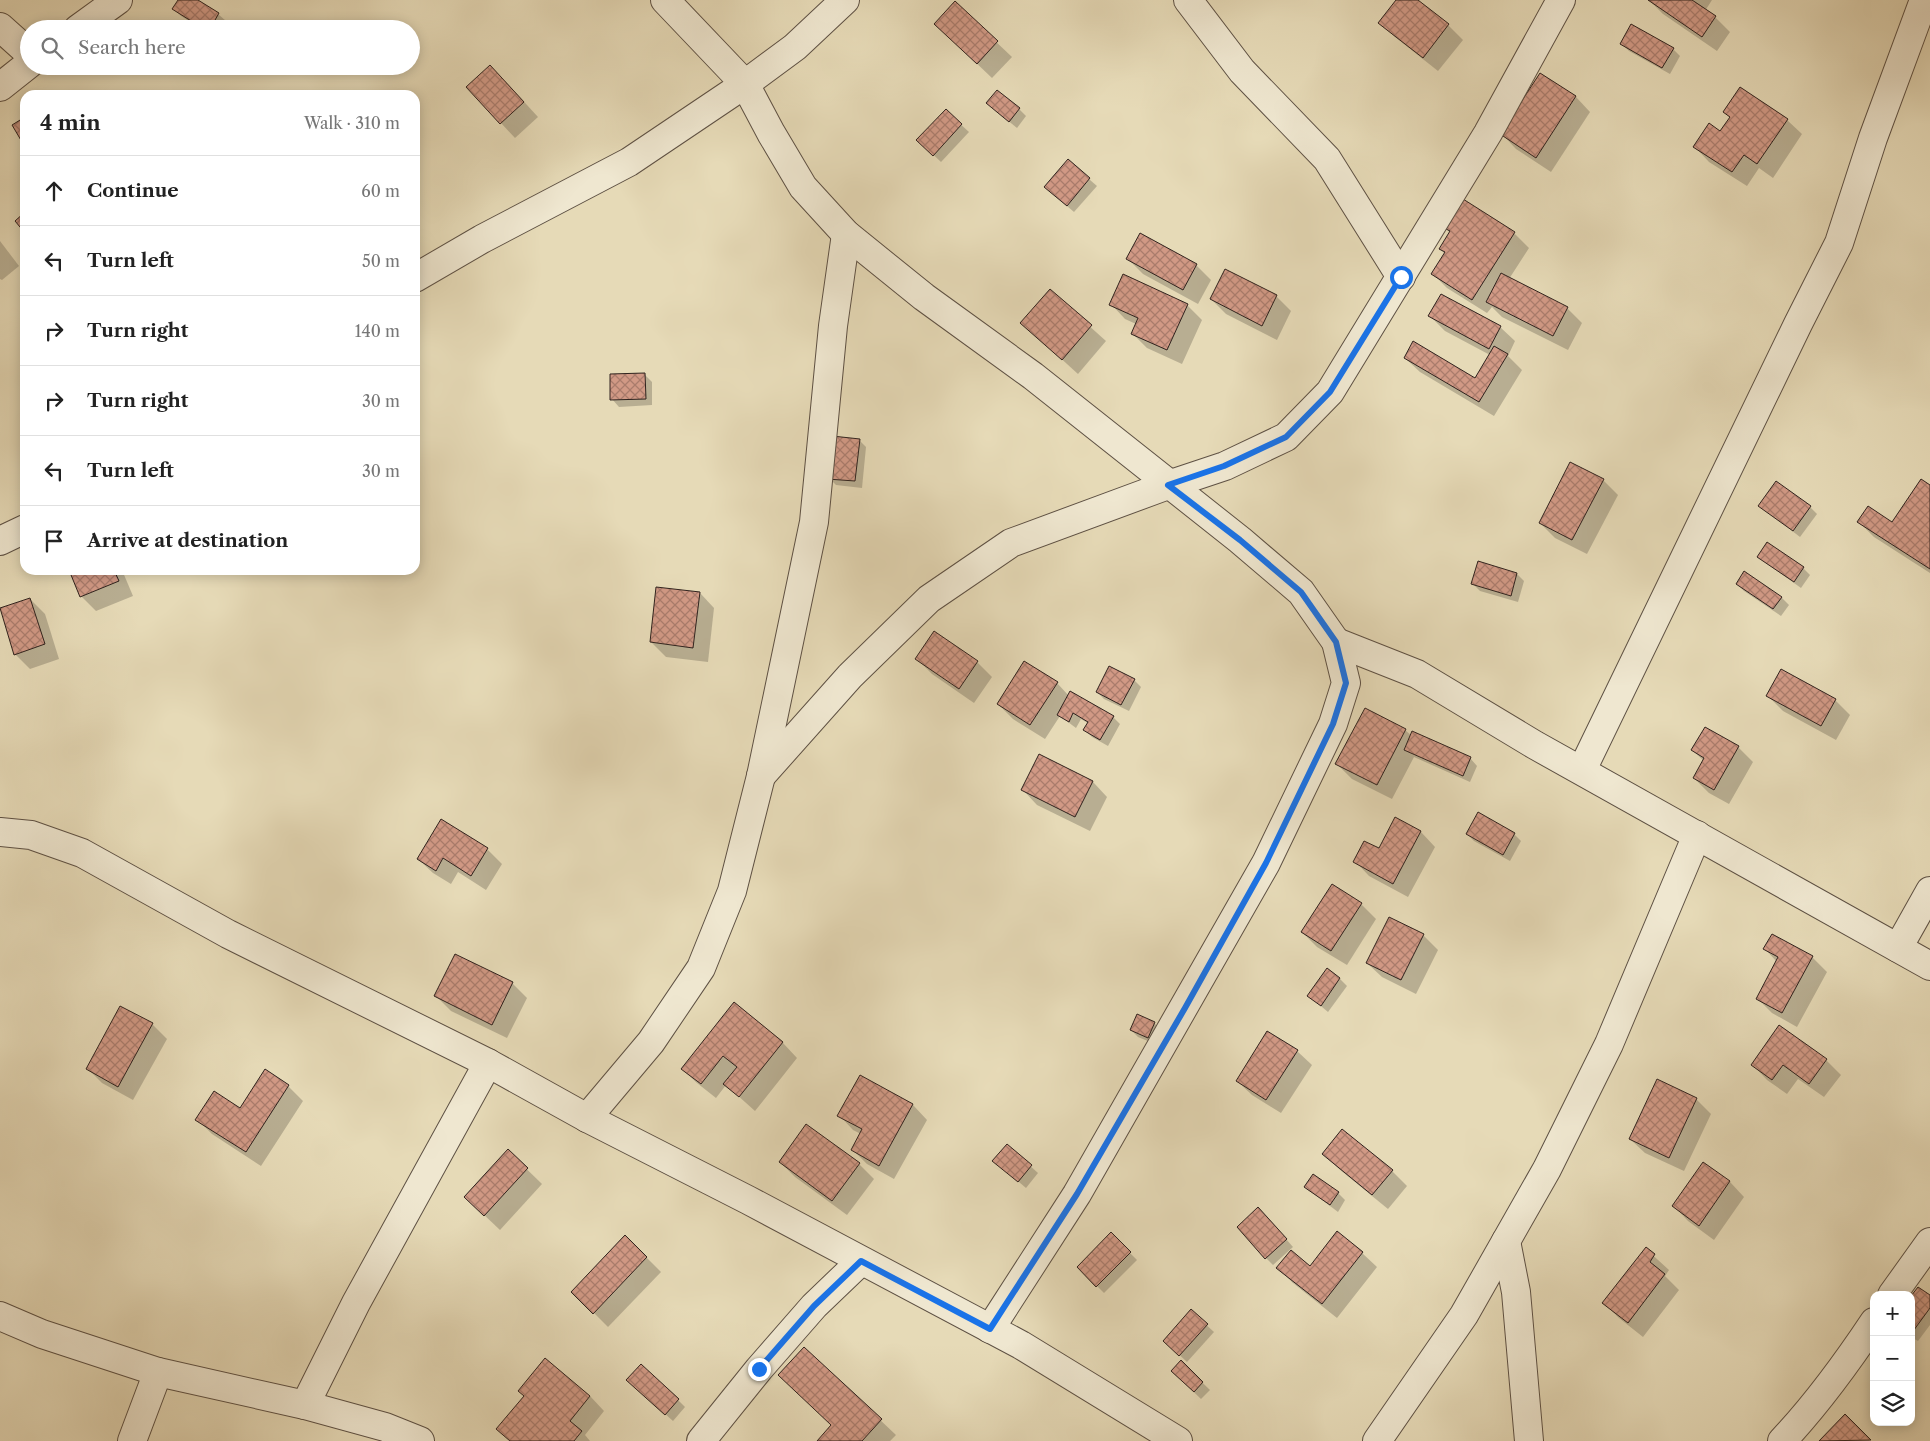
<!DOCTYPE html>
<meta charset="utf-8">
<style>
body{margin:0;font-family:"Libre Caslon Text",serif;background:#f2f2f2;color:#222}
.controls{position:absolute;right:15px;bottom:15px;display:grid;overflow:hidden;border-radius:10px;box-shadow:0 2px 12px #0003}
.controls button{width:45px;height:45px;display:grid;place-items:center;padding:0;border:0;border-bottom:1px solid #e0e0e0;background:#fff;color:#222;font:25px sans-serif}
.stop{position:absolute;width:15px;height:15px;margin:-11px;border:4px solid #1a73e8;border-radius:50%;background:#fff}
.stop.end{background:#1a73e8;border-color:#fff;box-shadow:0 1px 5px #0008}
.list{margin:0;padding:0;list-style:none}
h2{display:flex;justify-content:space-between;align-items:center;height:65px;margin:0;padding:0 20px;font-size:21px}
h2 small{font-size:16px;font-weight:400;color:#767676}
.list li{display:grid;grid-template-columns:32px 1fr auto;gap:15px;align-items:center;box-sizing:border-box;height:70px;padding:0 20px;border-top:1px solid #e0e0e0}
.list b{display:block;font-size:19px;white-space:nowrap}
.list em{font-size:16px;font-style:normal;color:#767676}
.icon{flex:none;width:28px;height:28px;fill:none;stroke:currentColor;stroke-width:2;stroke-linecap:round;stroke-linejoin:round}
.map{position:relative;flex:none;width:1930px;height:1441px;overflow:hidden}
.search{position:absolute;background:#fff;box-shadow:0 2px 12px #0003;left:20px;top:20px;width:400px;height:55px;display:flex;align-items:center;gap:12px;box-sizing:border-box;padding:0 18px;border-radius:28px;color:#767676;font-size:19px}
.panel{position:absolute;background:#fff;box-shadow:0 2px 12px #0003;left:20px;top:90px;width:400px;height:485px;border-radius:15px}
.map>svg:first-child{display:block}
.shadow{fill:#0003}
.building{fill:url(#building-cross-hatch);stroke:#30231e}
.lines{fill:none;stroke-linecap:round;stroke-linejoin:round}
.street-casing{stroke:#5e5144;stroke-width:30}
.street{stroke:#efe7d0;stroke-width:28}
.route{stroke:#1a73e8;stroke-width:6}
</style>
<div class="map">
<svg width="1930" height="1441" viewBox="0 0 1930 1441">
<defs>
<pattern id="building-cross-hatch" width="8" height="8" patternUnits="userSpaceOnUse" patternTransform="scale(1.25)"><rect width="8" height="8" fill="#d19985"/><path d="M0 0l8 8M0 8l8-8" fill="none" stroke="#aa7c6c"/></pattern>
</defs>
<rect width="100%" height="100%" fill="#e6dab7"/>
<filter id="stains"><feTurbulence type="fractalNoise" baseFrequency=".004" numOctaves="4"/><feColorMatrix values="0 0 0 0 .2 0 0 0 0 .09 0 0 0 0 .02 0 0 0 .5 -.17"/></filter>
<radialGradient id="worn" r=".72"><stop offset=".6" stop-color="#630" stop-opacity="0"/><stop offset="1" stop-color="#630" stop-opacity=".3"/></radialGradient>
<!-- shadow -->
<g class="shadow">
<polygon points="179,0 196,0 218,14 226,21 221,29 202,29 181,16 174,9"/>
<polygon points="1398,0 1416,0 1448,25 1463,40 1438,71 1395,37 1380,23"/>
<polygon points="1649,0 1712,0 1705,11 1715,17 1730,32 1717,51 1663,14"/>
<polygon points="955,3 1012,57 992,78 950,38"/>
<polygon points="1622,44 1673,49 1680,56 1670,74 1629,51"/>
<polygon points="1541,74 1576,97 1590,112 1551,172 1516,149 1502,134"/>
<polygon points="505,81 538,117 515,138 501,123"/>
<polygon points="1019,109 1026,116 1017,128 995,110"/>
<polygon points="946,111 969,132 941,162 925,147"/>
<polygon points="1724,112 1787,120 1802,134 1773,178 1759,168 1747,186 1709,162 1695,147 1720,133 1730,118"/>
<polygon points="1068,161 1097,186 1074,212 1053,194"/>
<polygon points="1446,228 1514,233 1529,248 1509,279 1567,308 1582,323 1568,350 1502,317 1492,307 1487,313 1447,288 1433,274 1445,254 1440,249 1450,233"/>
<polygon points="0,241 19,266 2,280 0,279"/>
<polygon points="1128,259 1196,265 1211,280 1198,304 1143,274"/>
<polygon points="1226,270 1276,296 1291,311 1277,340 1226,314 1211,299"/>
<polygon points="1050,291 1106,341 1078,374 1022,323"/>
<polygon points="1111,304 1187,305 1202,320 1182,364 1147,348 1132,333 1136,324 1125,319"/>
<polygon points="1430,316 1500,327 1515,341 1508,356 1522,370 1494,416 1420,372 1405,358 1475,379 1490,355 1445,331"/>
<polygon points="645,375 652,382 652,405 619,407 612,399"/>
<polygon points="859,440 866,447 862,488 836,485 829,478"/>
<polygon points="1603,480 1618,495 1587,554 1555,538 1540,523"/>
<polygon points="1930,487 1930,573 1874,537 1859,522 1893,524"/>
<polygon points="1760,506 1810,507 1817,514 1800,537"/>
<polygon points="1759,556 1803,568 1810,575 1801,588 1766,563"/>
<polygon points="71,570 122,570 133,596 96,611 81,596"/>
<polygon points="1745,572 1782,598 1789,605 1781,616 1744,591 1737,584"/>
<polygon points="1517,574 1524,581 1518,602 1480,591 1473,584"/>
<polygon points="700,593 714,608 708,662 666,657 651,642"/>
<polygon points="30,599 45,614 59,659 30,669 15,654"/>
<polygon points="917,659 977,662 992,677 974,703 932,674"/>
<polygon points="1134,680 1141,687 1129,711 1104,699 1097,692"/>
<polygon points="1057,683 1069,696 1113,717 1120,724 1108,746 1092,737 1085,730 1089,724 1081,719 1076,728 1060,716 1045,739 1013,719 998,704"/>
<polygon points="1768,696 1835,700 1850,715 1836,740 1783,711"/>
<polygon points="1405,730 1412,736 1470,758 1477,766 1470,782 1414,757 1392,799 1352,779 1337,764"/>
<polygon points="1738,747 1753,762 1729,804 1709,793 1694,778 1704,761 1692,750"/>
<polygon points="1040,756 1093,782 1107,797 1090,831 1037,805 1023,790"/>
<polygon points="1396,819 1421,832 1435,847 1408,897 1369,876 1355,861 1379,850"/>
<polygon points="1467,834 1514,834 1521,841 1510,861 1474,841"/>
<polygon points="487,849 502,864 486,890 458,872 451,884 433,873 418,859"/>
<polygon points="1332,886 1361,904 1376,919 1347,965 1317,947 1302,932"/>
<polygon points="1423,935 1438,950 1416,994 1382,977 1367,963"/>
<polygon points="1765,949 1812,957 1827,972 1797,1027 1772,1013 1757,998 1777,962"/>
<polygon points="1340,979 1347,986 1328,1012 1309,996"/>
<polygon points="512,983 527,998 507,1038 451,1011 436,996"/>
<polygon points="734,1004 783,1043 797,1058 755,1111 726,1085 716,1098 697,1083 682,1069"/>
<polygon points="1154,1023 1161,1030 1155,1044 1138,1037 1131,1030"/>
<polygon points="152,1024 167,1039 133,1100 102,1083 87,1068"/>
<polygon points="1297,1051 1312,1065 1281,1113 1252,1095 1237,1081"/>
<polygon points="1826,1060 1841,1075 1824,1097 1798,1079 1787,1094 1767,1080 1753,1065"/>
<polygon points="860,1076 913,1105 927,1120 894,1179 867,1164 852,1149 861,1134 853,1130 839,1115"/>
<polygon points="288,1086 303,1101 261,1166 212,1134 197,1119 241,1109"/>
<polygon points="1696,1099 1711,1114 1684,1171 1645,1153 1630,1139"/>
<polygon points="806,1126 859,1164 874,1179 847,1215 795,1177 780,1162"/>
<polygon points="1007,1145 1038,1173 1026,1188 994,1161"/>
<polygon points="508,1151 542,1184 500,1230 481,1212"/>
<polygon points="1324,1154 1392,1171 1407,1186 1388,1209 1339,1169"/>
<polygon points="1703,1164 1730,1182 1744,1197 1714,1240 1688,1221 1674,1206"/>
<polygon points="1305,1187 1338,1193 1345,1200 1338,1212"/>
<polygon points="1265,1215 1293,1247 1273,1265 1266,1258"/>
<polygon points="1111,1234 1137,1260 1104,1293 1078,1267"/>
<polygon points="626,1237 661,1272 608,1327 573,1292"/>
<polygon points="1646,1249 1669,1270 1665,1276 1679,1290 1643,1337 1619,1318 1604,1303"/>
<polygon points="1362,1253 1377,1267 1337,1318 1293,1283 1278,1268 1310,1267"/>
<polygon points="1930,1297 1930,1325 1918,1341 1911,1337 1911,1298"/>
<polygon points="1191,1311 1214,1332 1187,1362 1172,1348"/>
<polygon points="804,1348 896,1435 890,1441 819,1441 833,1426"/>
<polygon points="1181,1362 1210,1390 1201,1399 1172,1371"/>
<polygon points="635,1387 678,1400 685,1407 673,1421"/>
<polygon points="590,1396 604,1411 585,1435 590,1441 510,1441 498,1429"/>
<polygon points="1845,1416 1870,1441 1820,1441"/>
</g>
<!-- building -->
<g class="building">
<polygon points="178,0 198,0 219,13 210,29 204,29 172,9"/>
<polygon points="1396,0 1418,0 1449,24 1423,58 1378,23"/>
<polygon points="1648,0 1692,0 1716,16 1702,37"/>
<polygon points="955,1 998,41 977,64 934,24"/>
<polygon points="1631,24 1674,48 1662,68 1620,44"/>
<polygon points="490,65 524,102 500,124 466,87"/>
<polygon points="1540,73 1576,96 1536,158 1500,134"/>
<polygon points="1740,87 1788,119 1757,164 1744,155 1732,172 1693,147 1709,123 1720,131 1730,117 1723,112"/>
<polygon points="997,90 1020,108 1009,122 986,103"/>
<polygon points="946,109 962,124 933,156 916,140"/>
<polygon points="25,117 25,147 12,125"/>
<polygon points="1068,159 1090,178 1067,206 1044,187"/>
<polygon points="1463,199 1515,232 1472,300 1431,274 1445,252 1439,249 1450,231 1444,228"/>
<polygon points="25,212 25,233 15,221"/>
<polygon points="1140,233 1197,264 1183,290 1126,259"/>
<polygon points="1225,269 1277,295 1262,326 1210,299"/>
<polygon points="1501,273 1568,307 1553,336 1486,302"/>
<polygon points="1123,274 1188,304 1167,350 1131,334 1138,318 1109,305"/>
<polygon points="1050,289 1092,325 1062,360 1020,323"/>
<polygon points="1441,294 1501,326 1489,349 1428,316"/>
<polygon points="1413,341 1475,378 1494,346 1508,354 1479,402 1404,358"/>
<polygon points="645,373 646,399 610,400 610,374"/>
<polygon points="832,436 860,439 855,481 827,479"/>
<polygon points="1570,462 1604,479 1572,540 1539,523"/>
<polygon points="1921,479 1930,485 1930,569 1857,522 1868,506 1892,522"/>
<polygon points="1776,481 1811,506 1793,531 1758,506"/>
<polygon points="1767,542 1804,567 1794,582 1757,557"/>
<polygon points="1478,561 1517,573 1511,596 1471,584"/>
<polygon points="69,570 114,570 119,581 80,597"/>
<polygon points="1744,571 1782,597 1773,609 1736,584"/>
<polygon points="656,587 700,592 693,648 650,642"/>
<polygon points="30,598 45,644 14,655 0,608"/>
<polygon points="934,631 978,661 959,689 915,659"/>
<polygon points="1024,661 1058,682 1030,725 997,704"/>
<polygon points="1109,666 1135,679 1121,705 1096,692"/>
<polygon points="1781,669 1836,699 1821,726 1766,696"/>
<polygon points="1070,691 1114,716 1100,740 1083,730 1088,722 1073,713 1069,722 1057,715"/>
<polygon points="1365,708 1406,729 1377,785 1335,764"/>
<polygon points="1705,727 1739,746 1714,790 1693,778 1704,758 1691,750"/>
<polygon points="1412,731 1471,757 1463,776 1404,750"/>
<polygon points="1039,754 1093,781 1075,817 1021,790"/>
<polygon points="1478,812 1515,833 1503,855 1466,834"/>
<polygon points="1395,817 1421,831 1393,884 1353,862 1364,841 1379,848"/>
<polygon points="441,819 488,848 471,876 443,858 436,871 417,859"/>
<polygon points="1332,884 1362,903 1331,951 1301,932"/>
<polygon points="1389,917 1424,934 1401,980 1366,963"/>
<polygon points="1772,934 1813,956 1782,1013 1756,999 1778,957 1763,949"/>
<polygon points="455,954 513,982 492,1025 434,996"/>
<polygon points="1327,968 1340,978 1321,1006 1307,996"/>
<polygon points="734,1002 783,1042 739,1097 723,1084 737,1067 723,1056 701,1084 681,1069"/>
<polygon points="120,1006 153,1023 118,1087 86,1069"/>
<polygon points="1137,1014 1155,1022 1148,1038 1130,1030"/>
<polygon points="1779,1025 1827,1059 1809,1084 1783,1065 1772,1080 1751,1065"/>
<polygon points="1267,1031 1298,1050 1266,1100 1236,1081"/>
<polygon points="265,1069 289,1085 246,1152 195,1120 214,1091 240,1108"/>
<polygon points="860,1075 913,1104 879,1166 851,1150 862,1129 837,1116"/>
<polygon points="1657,1079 1697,1098 1669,1158 1629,1139"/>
<polygon points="806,1124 860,1163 832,1201 779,1162"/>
<polygon points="1342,1129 1393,1170 1372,1195 1322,1154"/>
<polygon points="1007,1144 1032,1165 1018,1182 992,1161"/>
<polygon points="508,1149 528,1168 484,1216 464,1197"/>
<polygon points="1703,1162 1730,1181 1699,1226 1672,1206"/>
<polygon points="1313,1174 1339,1192 1330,1205 1304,1187"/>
<polygon points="1258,1207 1287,1239 1265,1259 1237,1227"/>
<polygon points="1337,1231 1363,1252 1322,1304 1276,1268 1291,1250 1310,1266"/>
<polygon points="1111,1232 1131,1252 1096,1287 1077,1267"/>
<polygon points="625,1235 647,1257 593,1314 571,1292"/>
<polygon points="1646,1247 1655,1254 1650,1262 1665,1274 1628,1323 1602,1303"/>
<polygon points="1918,1287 1930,1295 1930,1308 1911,1334 1911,1296"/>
<polygon points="1191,1309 1208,1324 1179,1356 1163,1341"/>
<polygon points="804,1347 882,1419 862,1441 817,1441 831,1425 778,1375"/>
<polygon points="545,1358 590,1396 570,1421 582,1431 574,1441 510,1441 496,1429 524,1396 518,1391"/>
<polygon points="1181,1360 1203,1382 1194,1392 1171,1371"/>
<polygon points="641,1364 679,1399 665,1415 626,1380"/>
<polygon points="1845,1414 1871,1440 1819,1441"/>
</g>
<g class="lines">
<defs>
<g id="street">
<polyline points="665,0 745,84 771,133 803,187 846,234 924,297 1033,376 1240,540 1301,592 1336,642 1346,683 1333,724 1266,863 1077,1194 990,1329"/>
<polyline points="1188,0 1242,71 1327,159 1401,277"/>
<polyline points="0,27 29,53"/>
<polyline points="78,29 118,0"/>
<polyline points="0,87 29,64"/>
<polyline points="415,278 482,239 629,162 745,84 795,47 845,0"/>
<polyline points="0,541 25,529"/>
<polyline points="1336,642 1417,674 1535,745 1930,966"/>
<polyline points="1582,770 1798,324 1839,243 1873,138 1924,0"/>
<polyline points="761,776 850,676 929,599 1011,543 1168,485 1225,466 1286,437 1330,392 1488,133 1561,0"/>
<polyline points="0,832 31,835 82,853 228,934 488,1063 587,1118 748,1200 1021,1345 1178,1441"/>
<polyline points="1898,948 1930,891"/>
<polyline points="587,1118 651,1042 701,968 732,891 761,776 814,522 833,326 846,234"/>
<polyline points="1506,1241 1516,1292 1529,1441"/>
<polyline points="1892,1295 1930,1242"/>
<polyline points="0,1316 42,1334 158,1372 305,1405 385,1427 420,1441"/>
<polyline points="305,1405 356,1303 488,1063"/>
<polyline points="132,1441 158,1372"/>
<polyline points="701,1441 759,1369 814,1306 861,1261"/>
<polyline points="1377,1441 1464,1315 1547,1169 1609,1044 1697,835"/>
<path d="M 1782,1441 C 1817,1404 1846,1364 1874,1322"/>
</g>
</defs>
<!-- street casing -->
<use href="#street" class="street-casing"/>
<!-- street -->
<use href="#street" class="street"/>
</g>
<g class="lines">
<!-- route -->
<polyline class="route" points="759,1369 814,1306 861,1261 990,1329 1077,1194 1185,1008 1266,863 1333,724 1346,683 1336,642 1301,592 1240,540 1168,485 1224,466 1286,437 1330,392 1401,277"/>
</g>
<rect width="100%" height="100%" filter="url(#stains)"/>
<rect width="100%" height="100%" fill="url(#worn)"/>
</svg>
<div class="controls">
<button>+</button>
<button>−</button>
<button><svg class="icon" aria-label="layers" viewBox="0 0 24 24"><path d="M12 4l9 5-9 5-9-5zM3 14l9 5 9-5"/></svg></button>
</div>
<div class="stop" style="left:1401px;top:277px"></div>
<div class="stop end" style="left:759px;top:1369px"></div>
<div class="search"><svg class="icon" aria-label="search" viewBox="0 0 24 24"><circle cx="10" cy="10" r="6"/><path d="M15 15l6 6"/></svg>Search here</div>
<section class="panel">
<h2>4 min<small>Walk · 310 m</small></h2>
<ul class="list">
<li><svg class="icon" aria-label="ahead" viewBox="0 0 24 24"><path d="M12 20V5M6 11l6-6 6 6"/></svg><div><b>Continue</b></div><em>60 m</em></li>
<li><svg class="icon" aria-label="left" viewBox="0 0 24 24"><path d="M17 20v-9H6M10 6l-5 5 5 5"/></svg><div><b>Turn left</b></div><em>50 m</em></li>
<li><svg class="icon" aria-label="right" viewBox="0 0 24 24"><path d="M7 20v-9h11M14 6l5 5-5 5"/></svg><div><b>Turn right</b></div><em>140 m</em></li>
<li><svg class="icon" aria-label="right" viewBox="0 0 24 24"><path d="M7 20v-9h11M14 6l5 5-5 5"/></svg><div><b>Turn right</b></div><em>30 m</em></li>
<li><svg class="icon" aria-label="left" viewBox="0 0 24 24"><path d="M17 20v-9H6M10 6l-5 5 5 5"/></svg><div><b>Turn left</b></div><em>30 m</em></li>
<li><svg class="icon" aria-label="arrive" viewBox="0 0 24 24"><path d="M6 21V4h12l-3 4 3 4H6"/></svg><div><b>Arrive at destination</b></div></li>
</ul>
</section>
</div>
